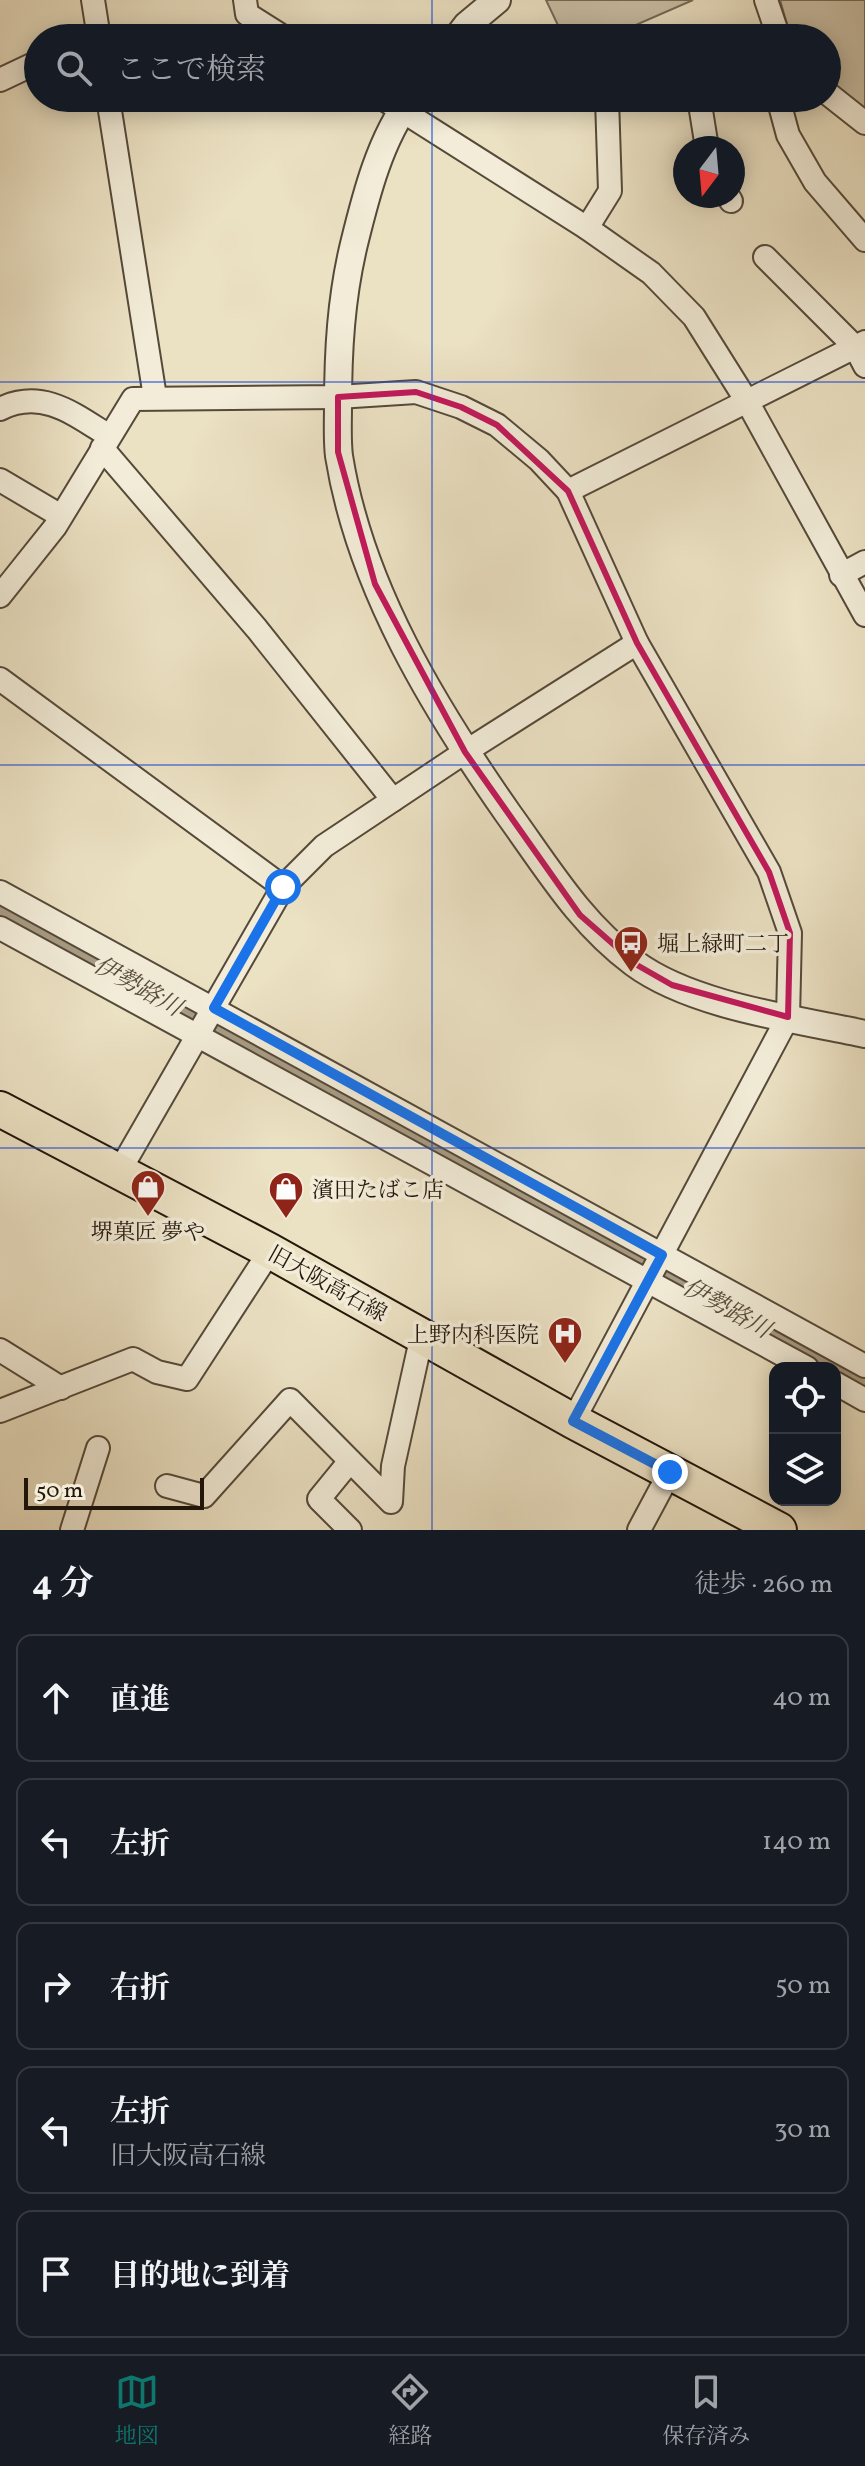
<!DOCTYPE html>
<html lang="ja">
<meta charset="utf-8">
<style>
body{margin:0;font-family:Vollkorn,"Noto Serif JP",serif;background:#20242c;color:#f1f3f6}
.controls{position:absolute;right:24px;bottom:24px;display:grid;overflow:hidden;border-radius:16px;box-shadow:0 4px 20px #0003}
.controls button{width:72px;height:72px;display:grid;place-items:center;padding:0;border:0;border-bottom:2px solid #363941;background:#171b24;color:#f1f3f6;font:40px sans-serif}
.compass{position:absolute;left:673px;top:136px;width:72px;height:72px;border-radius:50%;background:#171b24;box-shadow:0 4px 20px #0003;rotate:196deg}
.scale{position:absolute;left:24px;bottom:20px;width:180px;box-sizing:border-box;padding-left:8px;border:4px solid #23160b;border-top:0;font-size:22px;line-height:28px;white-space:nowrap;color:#23160b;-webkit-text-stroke:6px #f2ecd8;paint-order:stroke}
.stop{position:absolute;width:24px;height:24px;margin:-18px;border:6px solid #1a73e8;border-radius:50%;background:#fff}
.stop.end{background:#1a73e8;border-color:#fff;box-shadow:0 2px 8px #0008}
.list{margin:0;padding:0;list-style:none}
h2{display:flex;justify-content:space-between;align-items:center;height:104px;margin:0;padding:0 32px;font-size:34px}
h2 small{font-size:26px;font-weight:400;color:#9ea1a6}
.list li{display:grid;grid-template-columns:52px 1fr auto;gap:24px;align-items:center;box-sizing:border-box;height:128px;margin:0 16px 16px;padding:0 16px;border:2px solid #363941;border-radius:16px}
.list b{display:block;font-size:30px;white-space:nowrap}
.list p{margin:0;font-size:26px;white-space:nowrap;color:#9ea1a6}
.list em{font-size:26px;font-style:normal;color:#9ea1a6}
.icon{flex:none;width:44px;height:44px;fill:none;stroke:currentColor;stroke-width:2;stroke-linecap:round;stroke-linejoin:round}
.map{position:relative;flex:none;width:865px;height:1530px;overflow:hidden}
.search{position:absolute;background:#171b24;box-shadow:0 4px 20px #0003;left:24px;right:24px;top:24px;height:88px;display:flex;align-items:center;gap:20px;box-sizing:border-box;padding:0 28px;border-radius:44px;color:#9ea1a6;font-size:30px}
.sheet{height:824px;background:#171b24}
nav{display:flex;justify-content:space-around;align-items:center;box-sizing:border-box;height:112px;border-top:2px solid #363941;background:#171b24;font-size:22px;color:#9ea1a6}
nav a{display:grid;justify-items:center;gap:4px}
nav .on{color:#0f766e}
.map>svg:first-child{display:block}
.green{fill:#c9bea4;stroke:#766a58;stroke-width:2}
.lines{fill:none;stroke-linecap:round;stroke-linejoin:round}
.river{stroke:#a79c84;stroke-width:44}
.minor-casing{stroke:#554939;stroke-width:26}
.tertiary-casing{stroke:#554939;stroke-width:30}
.primary-casing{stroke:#23160b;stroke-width:38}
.minor{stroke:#f2ecd8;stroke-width:22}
.tertiary{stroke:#f2ecd8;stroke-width:26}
.primary{stroke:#ebe1c3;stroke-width:34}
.route{stroke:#1a73e8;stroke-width:10}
.marked{fill:none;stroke:#c2185b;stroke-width:6;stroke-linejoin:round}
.grid{fill:none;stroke:#1d4ed8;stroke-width:2;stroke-opacity:0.55}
.labels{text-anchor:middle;stroke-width:7;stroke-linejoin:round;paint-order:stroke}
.poi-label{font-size:22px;fill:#23160b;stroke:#f2ecd8;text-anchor:start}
.street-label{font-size:22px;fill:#23160b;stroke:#f2ecd8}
.water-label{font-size:24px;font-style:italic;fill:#584c3b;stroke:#f2ecd8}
</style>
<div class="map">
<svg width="865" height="1530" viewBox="0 0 865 1530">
<rect width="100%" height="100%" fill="#ebe1c3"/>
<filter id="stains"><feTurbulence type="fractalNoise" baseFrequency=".0025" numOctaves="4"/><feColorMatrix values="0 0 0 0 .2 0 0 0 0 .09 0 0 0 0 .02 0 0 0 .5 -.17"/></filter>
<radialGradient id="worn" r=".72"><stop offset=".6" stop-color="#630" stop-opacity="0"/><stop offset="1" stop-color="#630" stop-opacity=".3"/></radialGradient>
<!-- green -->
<g class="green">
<polygon points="546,0 693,0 606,38 564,38"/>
<polygon points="780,0 865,0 865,111 827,81 827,38 791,38"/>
</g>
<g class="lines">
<!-- river -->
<polyline class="river" points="0,911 865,1383"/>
<defs>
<g id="minor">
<polyline points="93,0 99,38"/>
<polyline points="245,0 247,14 285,38"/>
<polyline points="766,0 779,38"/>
<polyline points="0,80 38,62"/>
<polyline points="827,93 865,123"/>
<polyline points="108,98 155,397"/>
<polyline points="382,98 587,228 651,273 694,317 748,403 865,615"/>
<polyline points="699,98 707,148"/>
<polyline points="778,98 788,135 815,182 865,240"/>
<polyline points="728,196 731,201"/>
<polyline points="587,228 610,191 607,99 617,98"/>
<polyline points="765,257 855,347 865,366"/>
<path d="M 0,409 C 42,388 74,414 109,436"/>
<polyline points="102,448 257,629 393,800"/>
<polyline points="0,480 61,516"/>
<polyline points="568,491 865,342"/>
<polyline points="841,575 865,562"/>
<polyline points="0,596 55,527 133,399 338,397 416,392 461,407 497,425 539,460 568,491 637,643 769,872 790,933 788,1017 573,1421"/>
<polyline points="0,679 283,887"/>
<polyline points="0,892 865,1366"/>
<polyline points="0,928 807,1368"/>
<polyline points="120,1170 283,887 324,846 465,752 637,643"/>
<polyline points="0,1350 61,1388"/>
<polyline points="835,1383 865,1400"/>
<polyline points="0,1411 133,1359 157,1372 187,1379 270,1251"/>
<polyline points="167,1486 204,1496 290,1400 391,1502 393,1466 422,1335"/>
<polyline points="72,1530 98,1448"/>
<polyline points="350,1530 319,1499 350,1461"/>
<polyline points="639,1530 670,1472"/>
</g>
<g id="tertiary">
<polyline points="457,38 467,25 497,0"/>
<path d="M 411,98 C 380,139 366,195 354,244 C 341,298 338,351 338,407 C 338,423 337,440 339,456 C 360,587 434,708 509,815 C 548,869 580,923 634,963 C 692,1006 795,1019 865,1034"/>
</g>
<polyline id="primary" points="0,1109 270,1251 573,1421 779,1530"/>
</defs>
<!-- minor casing -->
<use href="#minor" class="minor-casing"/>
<!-- tertiary casing -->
<use href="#tertiary" class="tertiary-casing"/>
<!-- primary casing -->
<use href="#primary" class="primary-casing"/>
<!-- minor -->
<use href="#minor" class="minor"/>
<!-- tertiary -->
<use href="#tertiary" class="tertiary"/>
<!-- primary -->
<use href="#primary" class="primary"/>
</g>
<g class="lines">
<!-- route -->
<polyline class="route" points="283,887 214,1008 662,1255 573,1421 670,1472"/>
</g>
<!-- marked area -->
<path class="marked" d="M 416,392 L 461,407 L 497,425 L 568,491 L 637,643 L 769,872 L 790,933 L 788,1017 L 672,985 L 637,965 L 580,915 L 465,752 L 375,584 L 338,452 L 338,397 Z"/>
<!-- grid -->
<path class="grid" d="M 432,0 L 432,38M 432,98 L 432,1530M 0,382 L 865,382M 0,765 L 865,765M 0,1148 L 865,1148"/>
<!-- icons -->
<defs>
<symbol id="bus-pin" viewBox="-11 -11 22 30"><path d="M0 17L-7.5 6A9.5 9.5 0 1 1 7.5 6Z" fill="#8f2418" stroke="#f2ecd8"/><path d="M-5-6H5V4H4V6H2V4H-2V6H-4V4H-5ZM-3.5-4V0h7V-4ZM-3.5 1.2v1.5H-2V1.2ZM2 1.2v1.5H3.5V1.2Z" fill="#fff"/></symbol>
<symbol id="shop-pin" viewBox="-11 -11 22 30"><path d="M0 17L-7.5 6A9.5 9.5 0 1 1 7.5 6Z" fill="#8f2418" stroke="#f2ecd8"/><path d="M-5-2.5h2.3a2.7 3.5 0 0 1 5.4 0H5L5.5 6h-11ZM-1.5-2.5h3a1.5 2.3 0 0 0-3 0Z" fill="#fff"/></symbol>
<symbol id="hospital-pin" viewBox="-11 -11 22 30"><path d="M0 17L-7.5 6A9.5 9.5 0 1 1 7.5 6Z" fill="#8f2418" stroke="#f2ecd8"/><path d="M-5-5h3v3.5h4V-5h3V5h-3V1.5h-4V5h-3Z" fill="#fff"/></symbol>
</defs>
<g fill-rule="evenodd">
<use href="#bus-pin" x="611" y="923" width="40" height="54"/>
<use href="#shop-pin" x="128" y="1167" width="40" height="54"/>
<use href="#shop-pin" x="266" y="1169" width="40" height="54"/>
<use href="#hospital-pin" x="545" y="1314" width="40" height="54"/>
</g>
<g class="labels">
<!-- poi labels -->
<g class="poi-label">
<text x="657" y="951">堀上緑町二丁</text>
<text x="312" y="1197">濱田たばこ店</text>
<text x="148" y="1239" text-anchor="middle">堺菓匠 夢や</text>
<text x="539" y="1342" text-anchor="end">上野内科医院</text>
</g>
<!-- street labels -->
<g class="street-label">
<text transform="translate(328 1283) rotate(29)" y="8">旧大阪高石線</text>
</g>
<!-- water labels -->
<g class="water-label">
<text transform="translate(138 986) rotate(29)" y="8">伊勢路川</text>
<text transform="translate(727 1308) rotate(29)" y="8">伊勢路川</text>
</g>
</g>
<rect width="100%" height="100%" filter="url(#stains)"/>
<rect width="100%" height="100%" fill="url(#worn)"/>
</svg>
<div class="controls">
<button><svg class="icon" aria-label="locate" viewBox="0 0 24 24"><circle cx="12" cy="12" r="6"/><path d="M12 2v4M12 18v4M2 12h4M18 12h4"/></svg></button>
<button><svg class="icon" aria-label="layers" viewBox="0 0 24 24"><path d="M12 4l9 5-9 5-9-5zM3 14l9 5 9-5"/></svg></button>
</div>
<svg class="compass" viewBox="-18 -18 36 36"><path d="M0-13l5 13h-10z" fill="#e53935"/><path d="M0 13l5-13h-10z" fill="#9ea1a6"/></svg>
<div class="scale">50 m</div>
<div class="stop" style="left:283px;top:887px"></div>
<div class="stop end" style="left:670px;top:1472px"></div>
<div class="search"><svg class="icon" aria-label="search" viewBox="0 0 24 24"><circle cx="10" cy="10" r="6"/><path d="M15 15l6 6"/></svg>ここで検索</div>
</div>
<section class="sheet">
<h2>4 分<small>徒歩 · 260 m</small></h2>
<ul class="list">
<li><svg class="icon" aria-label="ahead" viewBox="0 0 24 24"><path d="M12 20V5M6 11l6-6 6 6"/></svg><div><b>直進</b></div><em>40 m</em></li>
<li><svg class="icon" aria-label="left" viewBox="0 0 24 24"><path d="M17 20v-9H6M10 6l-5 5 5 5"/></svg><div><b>左折</b></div><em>140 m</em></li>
<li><svg class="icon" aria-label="right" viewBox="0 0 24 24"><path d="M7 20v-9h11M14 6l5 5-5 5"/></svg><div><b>右折</b></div><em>50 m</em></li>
<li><svg class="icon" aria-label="left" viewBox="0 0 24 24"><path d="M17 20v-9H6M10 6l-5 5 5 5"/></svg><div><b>左折</b><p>旧大阪高石線</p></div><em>30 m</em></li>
<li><svg class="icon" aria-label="arrive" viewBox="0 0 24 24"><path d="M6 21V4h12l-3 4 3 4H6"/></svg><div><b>目的地に到着</b></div></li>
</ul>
</section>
<nav>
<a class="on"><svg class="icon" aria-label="map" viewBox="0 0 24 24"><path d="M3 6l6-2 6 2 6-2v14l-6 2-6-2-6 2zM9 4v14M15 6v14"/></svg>地図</a>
<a><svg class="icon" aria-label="directions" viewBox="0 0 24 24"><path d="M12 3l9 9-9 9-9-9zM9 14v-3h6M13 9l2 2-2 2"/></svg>経路</a>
<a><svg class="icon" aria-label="saved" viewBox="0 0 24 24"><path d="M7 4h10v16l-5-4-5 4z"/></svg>保存済み</a>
</nav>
